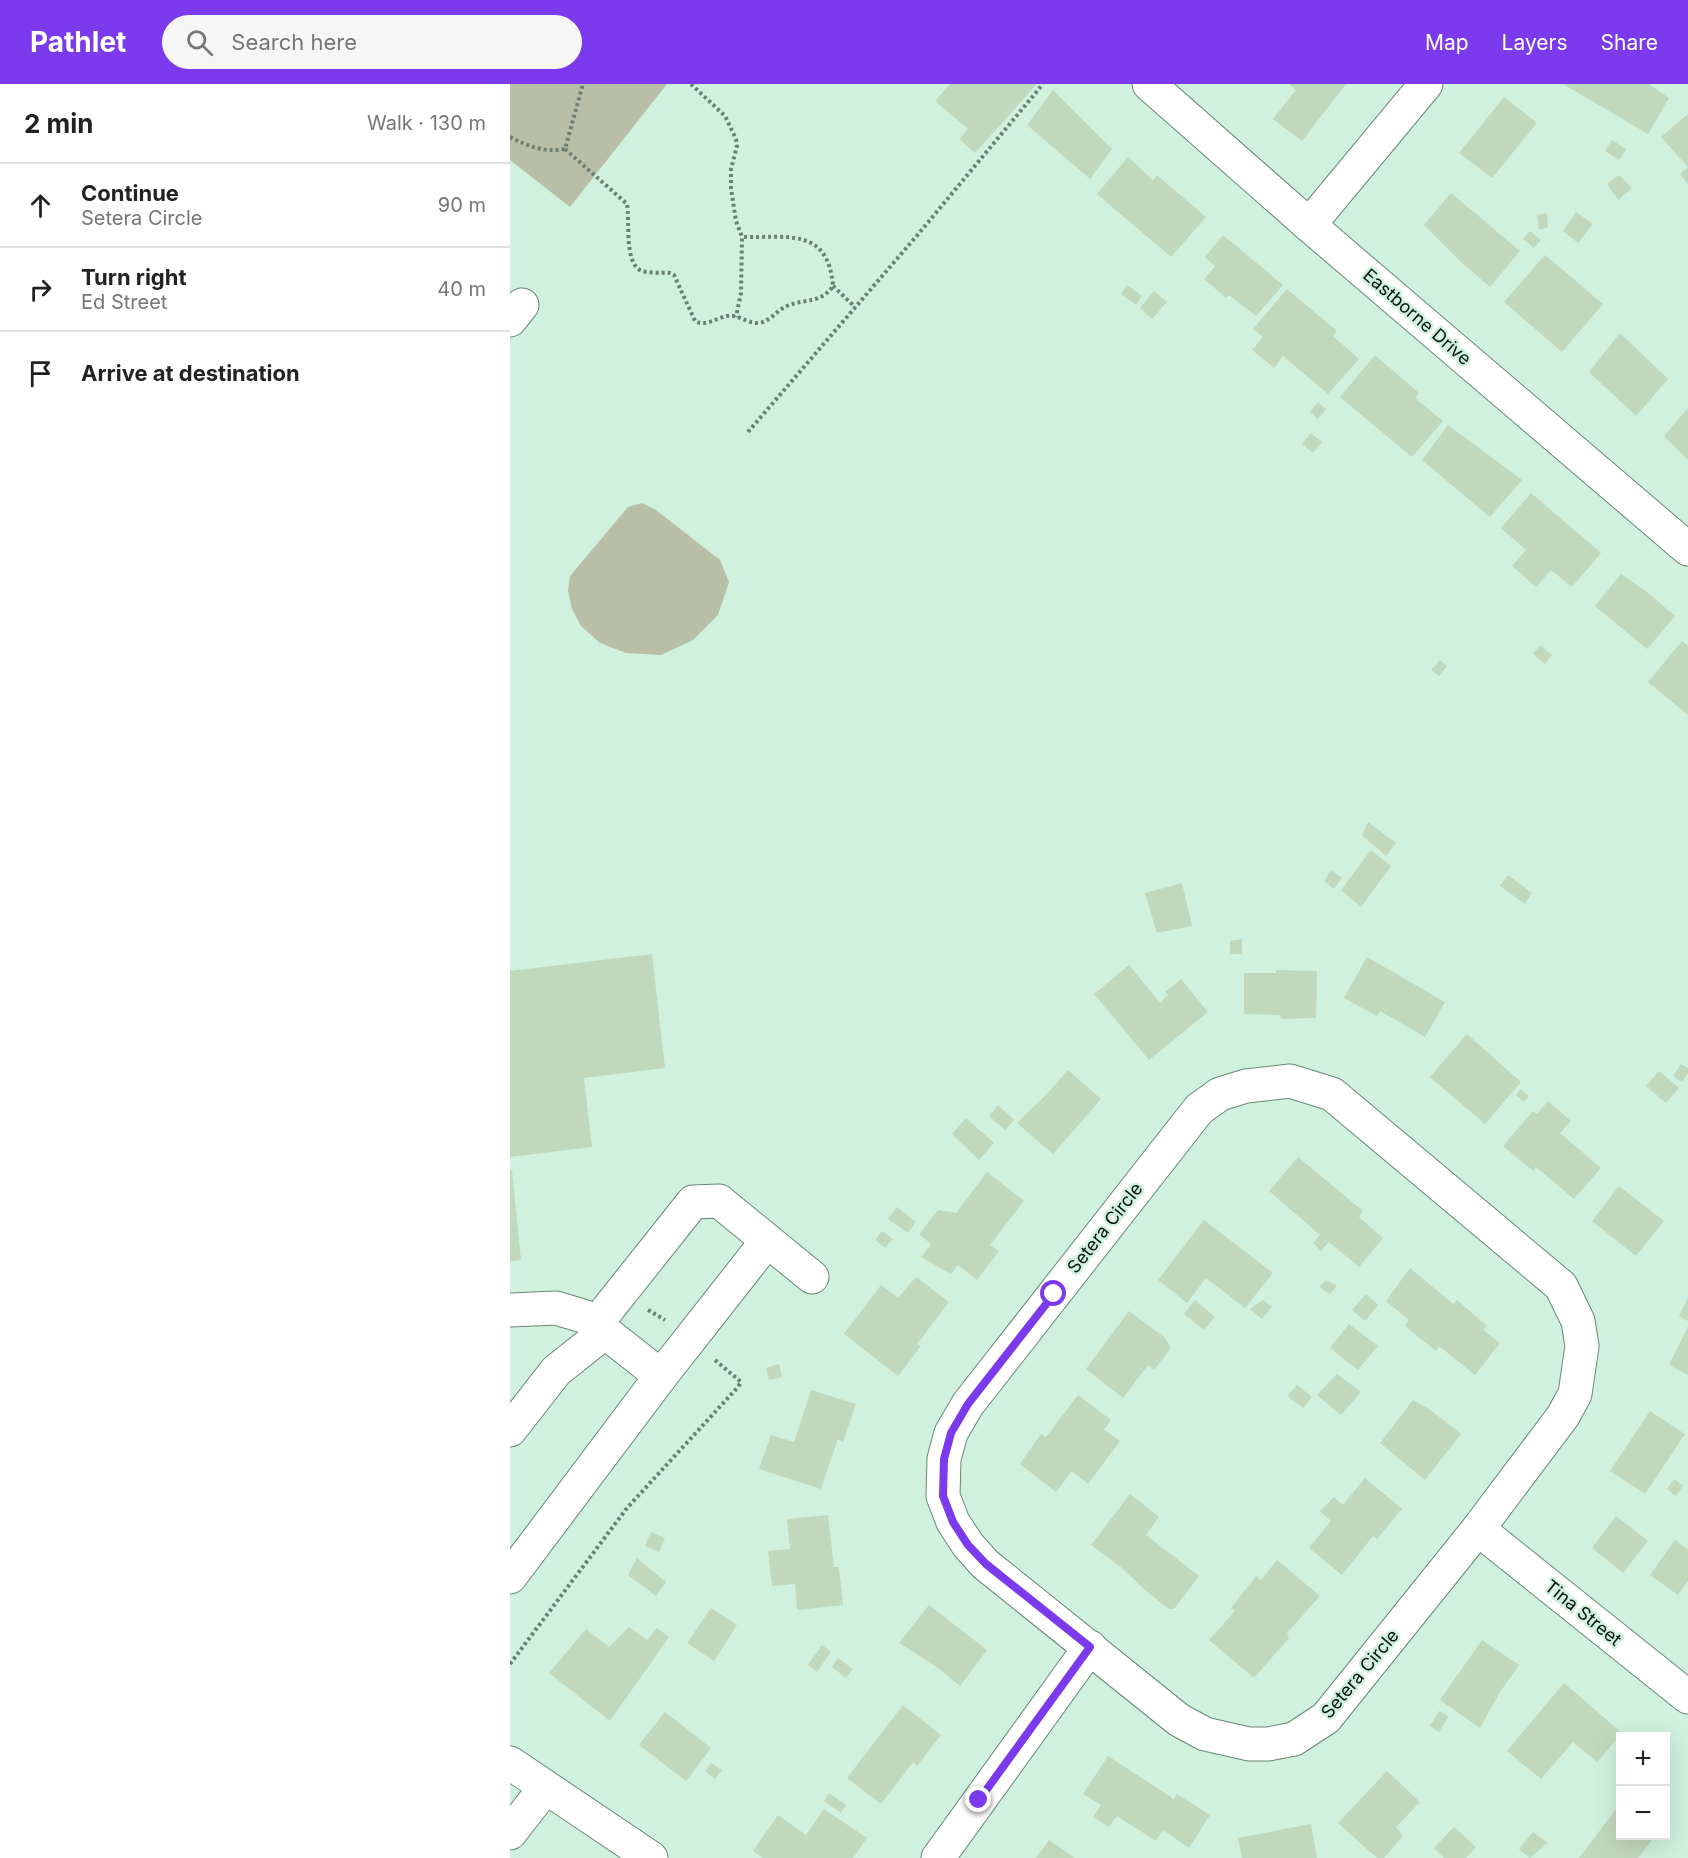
<!DOCTYPE html>
<meta charset="utf-8">
<style>
body{margin:0;font-family:Inter,sans-serif;background:#f6f6f6;color:#222}
.controls{position:absolute;right:18px;bottom:18px;display:grid;overflow:hidden;border-radius:0px;box-shadow:0 6px 24px #0002}
.controls button{width:54px;height:54px;display:grid;place-items:center;padding:0;border:0;border-bottom:2px solid #e0e0e0;background:#fff;color:#222;font:30px sans-serif}
.stop{position:absolute;width:18px;height:18px;margin:-14px;border:4px solid #7c3aed;border-radius:50%;background:#fff}
.stop.end{background:#7c3aed;border-color:#fff;box-shadow:0 2px 6px #0008}
.list{margin:0;padding:0;list-style:none}
h2{display:flex;justify-content:space-between;align-items:center;height:78px;margin:0;padding:0 24px;font-size:26px}
h2 small{font-size:20px;font-weight:400;color:#767676}
.list li{display:grid;grid-template-columns:39px 1fr auto;gap:18px;align-items:center;box-sizing:border-box;height:84px;padding:0 24px;border-top:2px solid #e0e0e0}
.list b{display:block;font-size:22px;white-space:nowrap}
.list p{margin:0;font-size:20px;white-space:nowrap;color:#767676}
.list em{font-size:20px;font-style:normal;color:#767676}
.icon{flex:none;width:33px;height:33px;fill:none;stroke:currentColor;stroke-width:2;stroke-linecap:round;stroke-linejoin:round}
.map{position:relative;flex:none;width:1178px;height:1774px;overflow:hidden}
header{display:flex;align-items:center;gap:36px;box-sizing:border-box;height:84px;padding:0 30px;background:#7c3aed;color:#fff}
header strong{font-size:28px}
nav{display:flex;gap:33px;margin-inline-start:auto;font-size:21px}
.search{width:420px;height:54px;background:#f6f6f6;display:flex;align-items:center;gap:15px;box-sizing:border-box;padding:0 21px;border-radius:33px;color:#767676;font-size:22px}
main{display:flex}
aside{flex:1;background:#fff}
.map>svg:first-child{display:block}
.green{fill:#b9bfa6}
.building{fill:#c2d8bd}
.lines{fill:none;stroke-linecap:round;stroke-linejoin:round}
.minor-casing{stroke:#688777;stroke-width:35}
.path{stroke:#6a8074;stroke-width:4;stroke-dasharray:3 3;stroke-linecap:butt}
.minor{stroke:#fff;stroke-width:33}
.route{stroke:#7c3aed;stroke-width:8}
.labels{text-anchor:middle;stroke-width:5;stroke-linejoin:round;paint-order:stroke}
.street-label{font-size:18px;fill:#0a1610;stroke:#cff1de}
</style>
<header>
<strong>Pathlet</strong>
<div class="search"><svg class="icon" aria-label="search" viewBox="0 0 24 24"><circle cx="10" cy="10" r="6"/><path d="M15 15l6 6"/></svg>Search here</div>
<nav><a>Map</a><a>Layers</a><a>Share</a></nav>
</header>
<main>
<aside>
<h2>2 min<small>Walk · 130 m</small></h2>
<ul class="list">
<li><svg class="icon" aria-label="ahead" viewBox="0 0 24 24"><path d="M12 20V5M6 11l6-6 6 6"/></svg><div><b>Continue</b><p>Setera Circle</p></div><em>90 m</em></li>
<li><svg class="icon" aria-label="right" viewBox="0 0 24 24"><path d="M7 20v-9h11M14 6l5 5-5 5"/></svg><div><b>Turn right</b><p>Ed Street</p></div><em>40 m</em></li>
<li><svg class="icon" aria-label="arrive" viewBox="0 0 24 24"><path d="M6 21V4h12l-3 4 3 4H6"/></svg><div><b>Arrive at destination</b></div></li>
</ul>
</aside>
<div class="map">
<svg width="1178" height="1774" viewBox="0 0 1178 1774">
<rect width="100%" height="100%" fill="#cff1de"/>
<!-- green -->
<g class="green">
<polygon points="0,0 157,0 60,123 0,76"/>
<polygon points="132,419 146,426 210,476 219,498 208,531 183,556 151,571 116,569 90,559 71,542 62,525 58,507 60,492 118,423"/>
</g>
<!-- building -->
<g class="building">
<polygon points="440,0 527,0 465,69 449,55 458,45 425,17"/>
<polygon points="779,0 836,0 792,57 763,35 786,6"/>
<polygon points="1053,0 1139,0 1159,14 1138,50"/>
<polygon points="543,6 602,65 580,95 517,41"/>
<polygon points="994,13 1027,39 982,94 949,69"/>
<polygon points="1178,30 1178,100 1170,90 1178,83 1151,53"/>
<polygon points="1102,56 1116,65 1109,76 1095,67"/>
<polygon points="618,73 643,96 647,91 696,133 661,173 587,110"/>
<polygon points="1109,91 1122,104 1108,116 1097,100"/>
<polygon points="941,109 1010,167 980,203 952,179 914,141"/>
<polygon points="1066,128 1083,140 1068,159 1053,147"/>
<polygon points="1037,129 1038,143 1029,146 1027,131"/>
<polygon points="1020,147 1031,156 1024,164 1013,155"/>
<polygon points="713,151 773,201 746,232 719,211 716,214 694,195 705,182 695,173"/>
<polygon points="1035,171 1093,220 1052,268 994,218"/>
<polygon points="617,201 632,212 626,221 611,210"/>
<polygon points="777,205 827,247 823,252 849,275 818,310 773,272 764,284 742,266 753,253 743,245"/>
<polygon points="644,207 657,218 642,235 630,224"/>
<polygon points="1110,249 1158,295 1126,332 1079,288"/>
<polygon points="865,271 909,309 905,314 933,337 902,373 830,313"/>
<polygon points="808,318 816,325 808,335 800,328"/>
<polygon points="1178,324 1178,376 1154,352"/>
<polygon points="938,341 1012,396 980,433 912,376"/>
<polygon points="801,349 812,358 803,369 792,360"/>
<polygon points="1021,409 1091,469 1062,503 1041,486 1026,503 1002,482 1016,466 991,444"/>
<polygon points="1111,490 1137,508 1165,532 1137,565 1085,522"/>
<polygon points="1172,557 1178,562 1178,631 1138,598"/>
<polygon points="1030,561 1042,571 1035,580 1023,570"/>
<polygon points="930,576 937,582 929,592 921,586"/>
<polygon points="858,738 886,759 876,772 852,751"/>
<polygon points="861,766 881,782 851,823 831,806"/>
<polygon points="821,786 832,794 824,805 814,797"/>
<polygon points="998,791 1022,809 1015,820 990,802"/>
<polygon points="672,799 682,842 647,849 635,809"/>
<polygon points="732,855 732,870 720,870 720,857"/>
<polygon points="142,870 155,984 74,994 82,1063 0,1073 0,887"/>
<polygon points="857,873 935,918 915,953 870,927 867,932 834,914"/>
<polygon points="619,881 650,919 658,911 655,908 671,895 698,928 639,976 584,910"/>
<polygon points="766,886 807,887 806,934 771,935 770,931 734,930 734,889 766,889"/>
<polygon points="957,950 1011,998 975,1040 920,993"/>
<polygon points="1171,980 1178,984 1178,989 1172,998 1163,992"/>
<polygon points="558,986 591,1015 543,1070 507,1039 537,1010"/>
<polygon points="1149,987 1169,1004 1156,1019 1136,1002"/>
<polygon points="1011,1005 1019,1012 1014,1018 1006,1011"/>
<polygon points="1038,1017 1061,1037 1050,1049 1091,1084 1064,1115 1026,1083 1023,1087 993,1062 1023,1027 1027,1030"/>
<polygon points="488,1021 504,1036 495,1046 479,1032"/>
<polygon points="456,1034 484,1059 469,1076 442,1050"/>
<polygon points="788,1073 853,1127 849,1133 873,1154 849,1183 819,1158 811,1167 803,1159 810,1151 759,1107"/>
<polygon points="0,1086 2,1086 11,1176 0,1177"/>
<polygon points="477,1088 514,1117 480,1161 489,1167 467,1196 448,1181 441,1190 411,1173 421,1160 409,1150 428,1126 446,1129"/>
<polygon points="1109,1102 1154,1137 1126,1172 1082,1137"/>
<polygon points="387,1123 406,1138 398,1149 378,1135"/>
<polygon points="694,1136 763,1189 735,1224 696,1194 677,1219 648,1196"/>
<polygon points="372,1147 383,1155 375,1164 365,1156"/>
<polygon points="900,1184 943,1220 947,1216 977,1242 973,1246 990,1259 965,1291 929,1262 926,1267 895,1242 899,1236 876,1217"/>
<polygon points="406,1193 439,1218 407,1260 411,1262 388,1292 334,1250 371,1201 388,1214"/>
<polygon points="816,1196 827,1202 820,1210 809,1203"/>
<polygon points="856,1210 868,1221 855,1237 842,1226"/>
<polygon points="1178,1214 1178,1237 1169,1232"/>
<polygon points="685,1216 705,1233 694,1246 674,1230"/>
<polygon points="753,1216 762,1223 752,1235 740,1225"/>
<polygon points="619,1227 655,1254 661,1264 644,1286 638,1281 613,1314 576,1285"/>
<polygon points="839,1240 868,1262 848,1286 820,1264"/>
<polygon points="1178,1243 1178,1291 1159,1281"/>
<polygon points="269,1280 272,1293 259,1296 256,1284"/>
<polygon points="827,1290 851,1308 831,1331 807,1311"/>
<polygon points="787,1301 802,1313 793,1324 777,1312"/>
<polygon points="301,1306 346,1320 333,1358 328,1355 311,1405 249,1385 261,1351 284,1358"/>
<polygon points="568,1311 601,1336 594,1346 610,1357 578,1400 562,1387 546,1408 510,1380 531,1350 536,1353"/>
<polygon points="903,1316 919,1325 951,1350 915,1396 870,1359"/>
<polygon points="1140,1327 1175,1350 1135,1410 1100,1387"/>
<polygon points="855,1394 892,1425 867,1455 863,1452 832,1491 799,1464 821,1437 810,1427 824,1413 833,1421"/>
<polygon points="1164,1395 1173,1402 1166,1412 1157,1405"/>
<polygon points="620,1410 649,1433 636,1451 689,1492 664,1525 659,1525 636,1507 612,1484 581,1461"/>
<polygon points="318,1431 324,1483 329,1483 333,1521 287,1526 285,1500 262,1502 258,1467 280,1465 277,1435"/>
<polygon points="1106,1432 1138,1457 1113,1489 1082,1464"/>
<polygon points="141,1448 155,1454 149,1468 135,1462"/>
<polygon points="1165,1456 1178,1466 1178,1497 1168,1511 1140,1491"/>
<polygon points="127,1474 156,1498 146,1512 118,1491"/>
<polygon points="767,1476 810,1512 777,1549 779,1554 744,1594 699,1556 725,1527 721,1524 746,1492 751,1496"/>
<polygon points="419,1521 477,1566 450,1602 424,1581 389,1559"/>
<polygon points="201,1524 227,1541 204,1577 177,1559"/>
<polygon points="119,1543 137,1556 147,1544 159,1553 100,1637 39,1589 76,1545 99,1563"/>
<polygon points="972,1556 1009,1581 990,1608 970,1644 930,1616"/>
<polygon points="312,1561 321,1568 307,1588 298,1581"/>
<polygon points="328,1574 343,1585 336,1594 322,1583"/>
<polygon points="1054,1599 1112,1649 1087,1678 1063,1658 1031,1695 997,1667"/>
<polygon points="393,1621 431,1651 407,1682 403,1678 371,1720 337,1694"/>
<polygon points="929,1627 939,1632 929,1648 920,1642"/>
<polygon points="155,1628 201,1664 176,1697 129,1661"/>
<polygon points="598,1672 664,1715 667,1710 700,1731 679,1764 653,1746 646,1757 607,1732 599,1743 583,1733 591,1721 573,1710"/>
<polygon points="201,1679 212,1686 205,1695 195,1687"/>
<polygon points="877,1687 910,1718 886,1743 893,1752 874,1774 867,1774 828,1739"/>
<polygon points="319,1709 336,1721 331,1729 314,1717"/>
<polygon points="1110,1720 1110,1752 1145,1752 1128,1774 1069,1774"/>
<polygon points="314,1725 357,1754 343,1774 253,1774 243,1767 268,1731 296,1751"/>
<polygon points="801,1740 807,1774 732,1774 728,1754"/>
<polygon points="944,1743 966,1763 956,1774 934,1774 924,1764"/>
<polygon points="1023,1748 1038,1759 1020,1774 1009,1765"/>
<polygon points="539,1756 565,1774 526,1774"/>
</g>
<g class="lines">
<defs>
<g id="minor">
<polyline points="639,0 799,141 1178,465"/>
<polyline points="799,141 916,0"/>
<polyline points="0,236 12,221"/>
<polygon points="780,997 822,1010 1051,1202 1068,1237 1072,1262 1065,1310 1053,1332 968,1445 816,1634 784,1655 758,1660 739,1660 695,1650 669,1636 475,1480 458,1461 443,1438 433,1412 434,1375 441,1349 458,1320 689,1025 710,1010 736,1002"/>
<polyline points="0,1226 46,1224 76,1233 151,1292"/>
<polyline points="86,1240 183,1118 209,1117 302,1193"/>
<polyline points="0,1346 46,1287 95,1248"/>
<polyline points="968,1445 1178,1613"/>
<polyline points="0,1493 151,1292 257,1157"/>
<polyline points="0,1679 141,1774"/>
<polyline points="0,1749 35,1704"/>
<polyline points="428,1774 580,1563"/>
</g>
</defs>
<!-- minor casing -->
<use href="#minor" class="minor-casing"/>
<!-- path -->
<g class="path">
<polyline points="181,0 215,32 226,55 227,62 221,85 221,104 226,137 232,153 231,209 226,233"/>
<path d="M 0,53 C 17,62 35,69 55,65 L 73,0"/>
<path d="M 55,65 L 117,120 C 120,136 114,177 130,186 C 138,190 151,188 160,189 L 164,191 L 185,237 C 196,243 206,234 217,232 C 228,230 238,240 249,239 C 261,237 267,226 277,222 C 295,214 311,220 323,202 C 318,143 278,154 232,153"/>
<polyline points="323,202 344,222"/>
<polyline points="238,348 410,148 533,0"/>
<polyline points="138,1226 155,1236"/>
<polyline points="0,1580 117,1424 228,1303 231,1298 205,1276"/>
</g>
<!-- minor -->
<use href="#minor" class="minor"/>
</g>
<g class="lines">
<!-- route -->
<polyline class="route" points="469,1716 580,1563 476,1480 458,1461 443,1438 433,1412 434,1375 441,1349 458,1320 544,1210"/>
</g>
<g class="labels">
<!-- street labels -->
<g class="street-label">
<text transform="translate(907 233) rotate(41)" y="6">Eastborne Drive</text>
<text transform="translate(595 1144) rotate(-52)" y="6">Setera Circle</text>
<text transform="translate(1073 1529) rotate(39)" y="6">Tina Street</text>
<text transform="translate(850 1590) rotate(-50)" y="6">Setera Circle</text>
</g>
</g>
</svg>
<div class="controls">
<button>+</button>
<button>−</button>
</div>
<div class="stop" style="left:544px;top:1210px"></div>
<div class="stop end" style="left:469px;top:1716px"></div>
</div>
</main>
